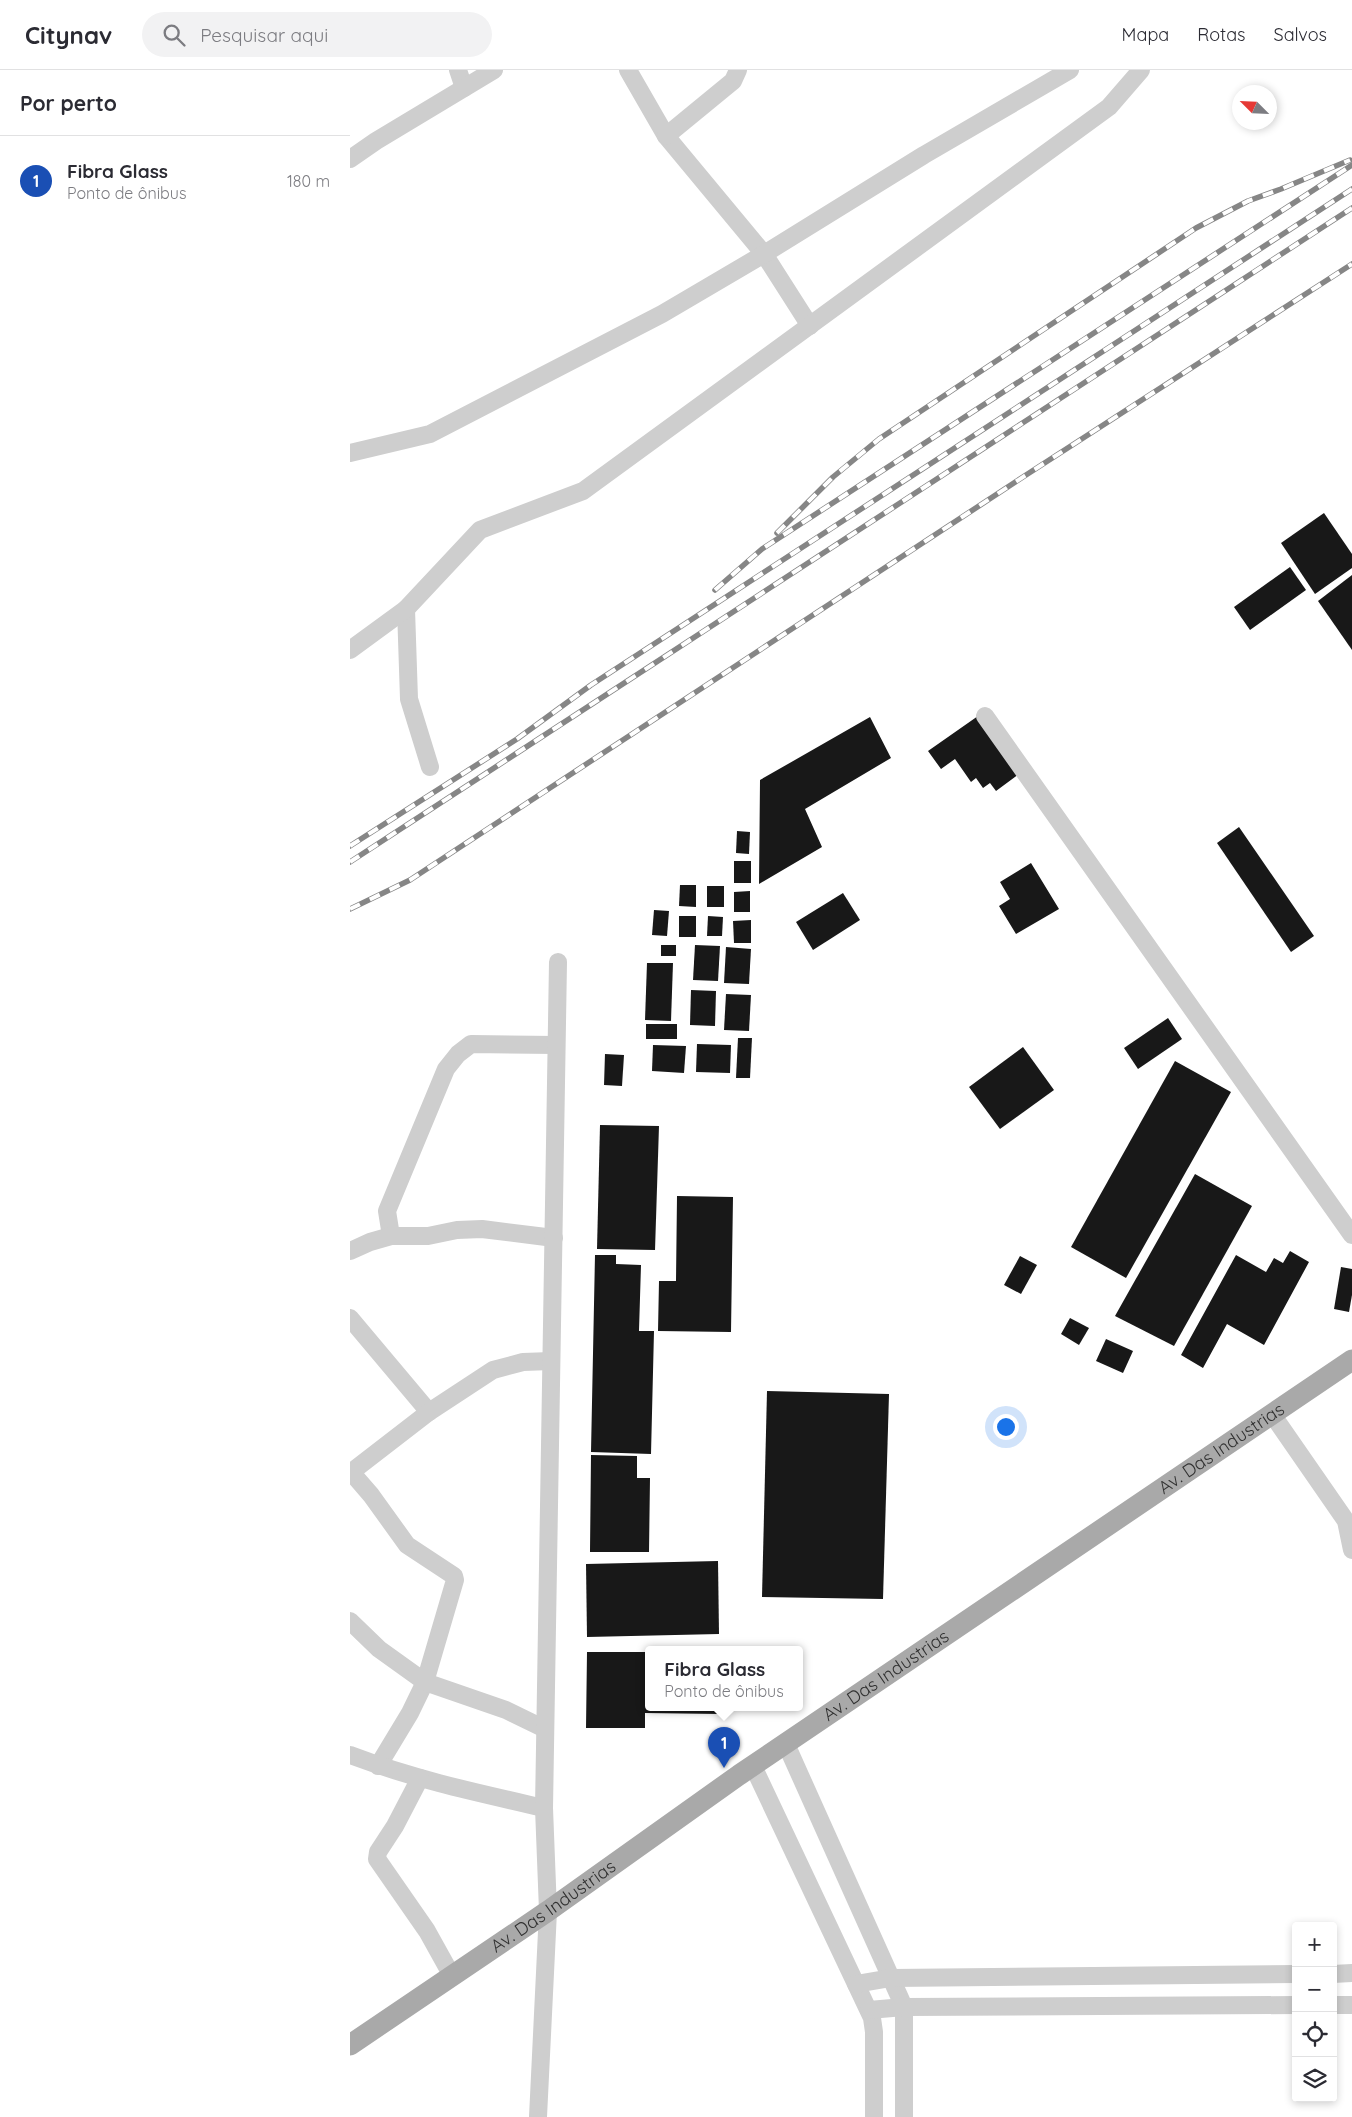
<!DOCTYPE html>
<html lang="pt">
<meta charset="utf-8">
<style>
body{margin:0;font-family:Quicksand,sans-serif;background:#f2f2f3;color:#2b2b33}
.controls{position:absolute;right:15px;bottom:15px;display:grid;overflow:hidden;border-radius:5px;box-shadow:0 2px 8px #0003}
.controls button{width:45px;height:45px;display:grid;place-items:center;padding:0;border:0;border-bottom:1px solid #e1e1e2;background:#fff;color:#2b2b33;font:25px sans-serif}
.compass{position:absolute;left:882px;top:15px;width:45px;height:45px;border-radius:50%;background:#fff;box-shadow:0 2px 8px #0003;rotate:294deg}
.you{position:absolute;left:655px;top:1356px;width:18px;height:18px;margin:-12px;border:4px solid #fff;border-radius:50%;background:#1a73e8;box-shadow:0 0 0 8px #1a73e833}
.badge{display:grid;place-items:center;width:32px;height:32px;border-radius:50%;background:#ef592c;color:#fff;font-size:16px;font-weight:700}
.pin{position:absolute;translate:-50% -41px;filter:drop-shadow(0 1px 2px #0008)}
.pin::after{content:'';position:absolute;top:26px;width:18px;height:15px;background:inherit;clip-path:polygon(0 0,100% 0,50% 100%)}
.popup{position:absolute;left:295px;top:1576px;width:158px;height:65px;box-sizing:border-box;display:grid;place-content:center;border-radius:5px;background:#fff;filter:drop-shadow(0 1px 4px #0005);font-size:16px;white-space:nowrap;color:#7c7c81}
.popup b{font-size:19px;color:#2b2b33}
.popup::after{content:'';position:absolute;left:50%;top:100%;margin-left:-10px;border:10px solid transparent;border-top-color:#fff}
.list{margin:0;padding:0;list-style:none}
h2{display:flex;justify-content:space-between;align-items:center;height:65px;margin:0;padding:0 20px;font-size:21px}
h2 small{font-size:16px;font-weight:400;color:#7c7c81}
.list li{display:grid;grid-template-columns:32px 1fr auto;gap:15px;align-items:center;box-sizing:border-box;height:90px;padding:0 20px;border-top:1px solid #e1e1e2}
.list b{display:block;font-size:19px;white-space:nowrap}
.list p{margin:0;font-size:16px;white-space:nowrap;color:#7c7c81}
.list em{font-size:16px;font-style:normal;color:#7c7c81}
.icon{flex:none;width:28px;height:28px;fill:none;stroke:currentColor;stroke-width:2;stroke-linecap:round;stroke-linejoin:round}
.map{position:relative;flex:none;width:1002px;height:2047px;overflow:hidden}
header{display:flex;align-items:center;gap:30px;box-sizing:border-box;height:70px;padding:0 25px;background:#fff;border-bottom:1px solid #e1e1e2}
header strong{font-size:24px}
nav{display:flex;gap:28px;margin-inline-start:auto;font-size:18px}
.search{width:350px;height:45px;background:#f2f2f3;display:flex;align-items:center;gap:12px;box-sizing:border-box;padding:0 18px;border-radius:28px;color:#7c7c81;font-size:19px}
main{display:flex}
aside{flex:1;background:#fff}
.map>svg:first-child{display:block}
.building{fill:#181818}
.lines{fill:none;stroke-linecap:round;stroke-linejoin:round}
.minor{stroke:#cecece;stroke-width:18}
.major{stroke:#a9a9a9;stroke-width:21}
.rail-casing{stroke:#868686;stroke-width:5.5}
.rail{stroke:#fff;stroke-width:4;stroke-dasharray:11;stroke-linecap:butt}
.labels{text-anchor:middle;stroke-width:5;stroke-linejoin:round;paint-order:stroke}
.street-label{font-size:18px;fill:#313131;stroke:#fff}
</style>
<header>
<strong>Citynav</strong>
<div class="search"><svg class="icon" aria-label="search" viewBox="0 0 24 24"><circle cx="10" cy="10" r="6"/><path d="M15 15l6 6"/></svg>Pesquisar aqui</div>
<nav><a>Mapa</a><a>Rotas</a><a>Salvos</a></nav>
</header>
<main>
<aside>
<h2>Por perto<small></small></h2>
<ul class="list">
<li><span class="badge" style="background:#1a4fb4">1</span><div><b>Fibra Glass</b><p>Ponto de ônibus</p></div><em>180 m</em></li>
</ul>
</aside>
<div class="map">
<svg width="1002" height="2047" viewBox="0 0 1002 2047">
<rect width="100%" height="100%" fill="#fff"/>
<!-- building -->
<g class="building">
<polygon points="974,443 1002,484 1002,498 965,524 931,473"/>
<polygon points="940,497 956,520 900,560 884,537"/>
<polygon points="1002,505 1002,580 968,531"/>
<polygon points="628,646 669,704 646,721 640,713 633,718 626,708 621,712 605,689 591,699 578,681"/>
<polygon points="520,647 541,688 455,739 472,777 409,814 410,710"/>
<polygon points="889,757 964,866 941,882 867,773"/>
<polygon points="387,761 400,762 399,784 386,783"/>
<rect x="384" y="791" width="17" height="22"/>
<polygon points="681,793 709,839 666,864 649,836 660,829 650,812"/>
<polygon points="330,815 346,815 346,837 329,836"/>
<rect x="357" y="816" width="17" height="21"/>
<polygon points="400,821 400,842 384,842 384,822"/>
<polygon points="493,823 510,850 463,880 446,852"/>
<polygon points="304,840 319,841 317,866 302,865"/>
<rect x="329" y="846" width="17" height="21"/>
<polygon points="358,846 373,847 372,866 357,866"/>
<polygon points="401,850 401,873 384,873 383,851"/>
<rect x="311" y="875" width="15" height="11"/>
<polygon points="345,875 370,876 368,911 343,910"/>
<polygon points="376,877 401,879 399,914 374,913"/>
<polygon points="297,893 323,893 321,951 295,950"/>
<polygon points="341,920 366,921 365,956 340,955"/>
<polygon points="376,924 401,925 399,961 374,960"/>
<polygon points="818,948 832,969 788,999 774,978"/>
<rect x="296" y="954" width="31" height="15"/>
<polygon points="388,968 402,968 400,1008 386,1008"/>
<polygon points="347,974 381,975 380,1003 346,1002"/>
<polygon points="303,975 336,976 334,1003 302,1001"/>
<polygon points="673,977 704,1020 650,1059 619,1017"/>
<polygon points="255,984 274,985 272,1016 254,1015"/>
<polygon points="825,991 881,1022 776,1208 721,1177"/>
<polygon points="250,1055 309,1056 305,1180 247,1179"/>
<polygon points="845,1104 902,1136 824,1276 765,1246"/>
<polygon points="327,1126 383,1127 381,1262 308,1261 309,1211 326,1211"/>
<polygon points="940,1181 959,1192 914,1275 877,1254 853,1298 831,1285 886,1185 916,1202 924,1188 933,1193"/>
<polygon points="245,1185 266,1185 266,1194 291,1195 289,1261 304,1261 301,1384 241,1382"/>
<polygon points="670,1186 687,1195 671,1224 654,1215"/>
<polygon points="991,1197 1002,1199 1002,1225 999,1242 984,1239"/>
<polygon points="720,1248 739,1258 729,1275 711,1264"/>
<polygon points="756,1269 783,1281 773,1303 746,1291"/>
<polygon points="417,1321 539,1324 533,1529 412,1527"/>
<polygon points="241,1385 287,1386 287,1408 300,1408 299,1482 240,1482"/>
<polygon points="368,1491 369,1564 237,1567 236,1494"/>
<polygon points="237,1582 299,1582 299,1637 371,1637 371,1644 295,1643 295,1658 236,1658"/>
</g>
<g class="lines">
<!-- minor -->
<g class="minor">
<polyline points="108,0 114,18"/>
<polyline points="278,0 316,66 414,184 460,256"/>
<polyline points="316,66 383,11 388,0"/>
<polyline points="0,89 26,71 144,0"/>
<polyline points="0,383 80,364 312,244 414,184 574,85 720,0"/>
<polyline points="56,539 59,629 80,697"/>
<polyline points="0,580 56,539 130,460 233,421 759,37 791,0"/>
<polyline points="635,646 1002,1165"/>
<polyline points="41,1166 37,1141 96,999 108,984 121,974 206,975"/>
<polyline points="0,1181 20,1172 41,1166 78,1166 107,1160 132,1159 204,1168"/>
<polyline points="0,1248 79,1342"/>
<polyline points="922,1344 996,1451 1002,1480"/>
<polyline points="1,1402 21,1425 57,1475 104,1506 105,1510 75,1612 60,1643 28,1696"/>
<polyline points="0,1403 79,1342 143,1300 173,1292 201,1291"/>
<polyline points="0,1551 29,1579 75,1612 156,1640 195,1659"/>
<polyline points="436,1674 554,1937 554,2047"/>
<path d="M 0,1685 C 63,1709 128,1723 194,1738"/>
<polyline points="403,1696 522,1948 524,1962 524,2047"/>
<polyline points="70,1708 45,1756 28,1782 27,1789 77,1861 102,1906"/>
<polyline points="983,1904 1002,1903"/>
<polyline points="506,1914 541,1908 946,1904"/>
<polyline points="983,1935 1002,1935"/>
<polyline points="519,1940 554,1937 946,1935"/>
<polyline points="188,2047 198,1841 194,1738 208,892"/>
</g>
<!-- major -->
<path class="major" id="s1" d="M 0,1975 L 198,1841 L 389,1705 L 1002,1290"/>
<defs>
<g id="rail">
<polyline points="427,463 483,407 529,369 846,158 898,131 931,119 1000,90"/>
<polyline points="365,520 412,479 1002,95"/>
<polyline points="0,776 167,669 241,615 1002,119"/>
<polyline points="0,792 1002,138"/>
<polyline points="0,839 60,810 676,405 1002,194"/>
</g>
</defs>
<!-- rail casing -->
<use href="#rail" class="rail-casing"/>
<!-- rail -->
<use href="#rail" class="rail"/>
</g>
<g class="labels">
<!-- street labels -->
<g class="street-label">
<text dy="6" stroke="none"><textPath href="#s1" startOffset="1056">Av. Das Industrias</textPath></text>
<text dy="6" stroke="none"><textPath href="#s1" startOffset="651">Av. Das Industrias</textPath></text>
<text dy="6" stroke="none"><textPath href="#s1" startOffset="246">Av. Das Industrias</textPath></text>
</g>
</g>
</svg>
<div class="controls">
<button>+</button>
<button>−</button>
<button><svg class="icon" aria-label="locate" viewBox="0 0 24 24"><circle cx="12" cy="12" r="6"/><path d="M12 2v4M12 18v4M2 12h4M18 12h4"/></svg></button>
<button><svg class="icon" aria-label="layers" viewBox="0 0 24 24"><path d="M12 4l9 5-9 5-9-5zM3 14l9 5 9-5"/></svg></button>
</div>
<svg class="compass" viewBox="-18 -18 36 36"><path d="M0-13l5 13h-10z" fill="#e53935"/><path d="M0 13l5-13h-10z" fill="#7c7c81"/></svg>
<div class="you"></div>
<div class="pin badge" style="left:374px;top:1698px;background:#1a4fb4">1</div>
<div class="popup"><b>Fibra Glass</b>Ponto de ônibus</div>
</div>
</main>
